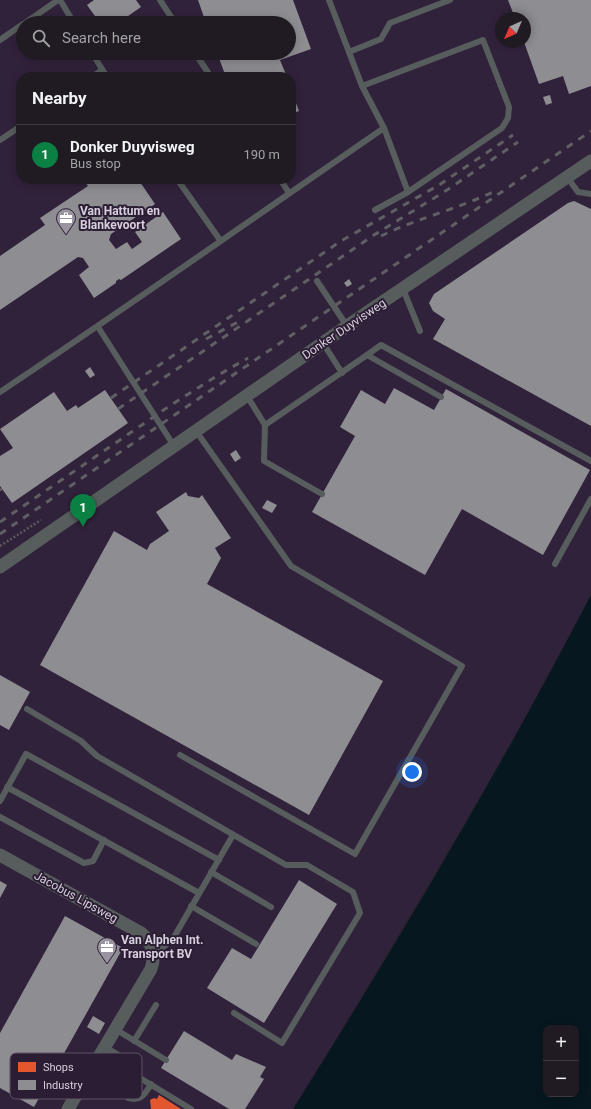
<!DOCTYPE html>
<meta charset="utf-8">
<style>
body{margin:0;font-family:Roboto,sans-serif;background:#2d2730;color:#f1f3f6}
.controls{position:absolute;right:12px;bottom:12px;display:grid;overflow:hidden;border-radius:8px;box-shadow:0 2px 10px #0003}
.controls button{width:36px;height:36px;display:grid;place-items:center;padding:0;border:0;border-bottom:1px solid #3d3841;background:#201a23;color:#f1f3f6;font:20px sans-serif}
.compass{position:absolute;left:495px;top:12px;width:36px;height:36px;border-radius:50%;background:#201a23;box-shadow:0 2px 10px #0003;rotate:224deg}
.you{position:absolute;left:412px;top:772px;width:14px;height:14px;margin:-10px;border:3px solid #fff;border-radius:50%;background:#1a73e8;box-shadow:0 0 0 6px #1a73e833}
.badge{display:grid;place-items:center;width:26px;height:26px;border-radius:50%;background:#0b8043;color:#fff;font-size:13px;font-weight:700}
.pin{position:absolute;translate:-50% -33px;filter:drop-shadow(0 1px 2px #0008)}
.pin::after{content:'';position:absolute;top:21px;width:14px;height:12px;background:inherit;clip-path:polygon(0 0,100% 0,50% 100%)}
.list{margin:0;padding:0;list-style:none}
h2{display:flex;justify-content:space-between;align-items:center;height:52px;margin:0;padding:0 16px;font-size:17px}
h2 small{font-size:13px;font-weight:400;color:#a2a1a6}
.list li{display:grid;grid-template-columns:26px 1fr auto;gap:12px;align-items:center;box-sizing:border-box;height:60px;padding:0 16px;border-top:1px solid #3d3841}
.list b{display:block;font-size:15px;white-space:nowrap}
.list p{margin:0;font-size:13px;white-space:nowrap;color:#a2a1a6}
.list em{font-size:13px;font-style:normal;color:#a2a1a6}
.icon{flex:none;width:22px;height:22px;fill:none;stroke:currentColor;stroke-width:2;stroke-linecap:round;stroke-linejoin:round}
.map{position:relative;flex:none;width:591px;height:1109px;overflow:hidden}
.search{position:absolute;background:#201a23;box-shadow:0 2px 10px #0003;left:16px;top:16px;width:280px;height:44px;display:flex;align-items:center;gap:10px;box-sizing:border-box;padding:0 14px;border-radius:22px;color:#a2a1a6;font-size:15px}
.panel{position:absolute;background:#201a23;box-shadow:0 2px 10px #0003;left:16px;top:72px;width:280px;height:112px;border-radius:16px}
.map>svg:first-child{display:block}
.built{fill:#31223b;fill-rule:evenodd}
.water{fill:#07171f;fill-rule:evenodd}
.shops{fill:#e4572e}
.industry{fill:#8d8d92}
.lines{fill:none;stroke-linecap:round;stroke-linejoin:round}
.path{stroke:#595a5d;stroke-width:2.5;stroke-dasharray:2 2;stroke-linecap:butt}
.service{stroke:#575d5c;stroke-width:6}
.minor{stroke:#575d5c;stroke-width:13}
.rail{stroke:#605f64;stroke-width:3;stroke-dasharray:7 7;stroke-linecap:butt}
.labels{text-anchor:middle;stroke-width:4;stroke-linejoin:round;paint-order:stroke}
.poi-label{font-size:12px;font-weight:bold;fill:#d7cfdd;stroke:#2b1e34;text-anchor:start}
.street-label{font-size:12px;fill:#d7cfdd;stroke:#2b1e34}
.key{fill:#2b1e34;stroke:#5f5367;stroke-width:1}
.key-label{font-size:11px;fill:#d7cfdd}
</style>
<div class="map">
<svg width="591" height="1109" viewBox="0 0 591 1109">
<rect width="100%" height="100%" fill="#2a232f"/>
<!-- built -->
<path class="built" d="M 0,0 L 591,0 L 591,595 L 516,734 L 457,836 L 331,1048 L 293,1109 L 0,1109 ZM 501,18 L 525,18 L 525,42 L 501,42 ZM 23,23 L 289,23 L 289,53 L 23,53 ZM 21,77 L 291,77 L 291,179 L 21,179 Z"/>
<!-- water -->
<path class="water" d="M 591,595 L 591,1109 L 293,1109 C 398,942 500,770 591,595 ZM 546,1028 L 576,1028 L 576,1094 L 546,1094 Z"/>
<!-- shops -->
<polygon class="shops" points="159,1095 181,1109 151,1109 150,1100 154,1098 157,1099"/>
<!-- industry -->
<g class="industry">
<polygon points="94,0 136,0 141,7 118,23 100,23 87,5"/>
<polygon points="198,0 293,0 311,49 280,60 287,77 240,77 239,75 226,77 217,53 289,53 289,23 206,23"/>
<polygon points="508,0 591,0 591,86 569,94 563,76 539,84 524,42 525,18 515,18"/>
<polygon points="291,90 299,111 291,114"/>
<polygon points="550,95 552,103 546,105 543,97"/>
<polygon points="83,179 138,179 155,204 111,234 109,240 116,249 127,242 132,249 142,242 135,232 163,212 181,239 121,280 119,279 116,281 116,283 94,298 79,275 89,267 83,258 78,257 0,310 0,256 45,225 40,218 88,186"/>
<polygon points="574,201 591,209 591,426 433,339 445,319 433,311 429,303 434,294 568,203"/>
<polygon points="349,279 352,284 347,287 344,283"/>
<polygon points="90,367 95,375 90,378 85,371"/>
<polygon points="394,388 434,410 446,389 590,470 543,555 462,509 425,575 312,512 355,436 340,427 361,390 385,404"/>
<polygon points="105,390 128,423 12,503 0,486 0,456 13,448 0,429 54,392 67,411 76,405 78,408"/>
<polygon points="236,450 241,458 235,462 230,454"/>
<polygon points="186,492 188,496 199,498 202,495 231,538 215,548 221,558 207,584 383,681 309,815 40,665 114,531 147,550 150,544 169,531 156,512"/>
<polygon points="267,500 277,505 272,513 262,508"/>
<polygon points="0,675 30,692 9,730 0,725"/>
<polygon points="299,880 337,904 264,1023 207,988 232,948 251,959"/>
<polygon points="0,881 7,885 0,898"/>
<polygon points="65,916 123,948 34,1107 0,1088 0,1033"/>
<polygon points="93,1016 105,1023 99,1034 87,1027"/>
<polygon points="184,1031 232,1060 236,1054 266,1067 260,1077 264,1079 245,1109 229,1109 161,1068"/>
</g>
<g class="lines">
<!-- path -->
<polyline class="path" points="0,546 41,520"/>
<!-- service -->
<g class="service">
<polyline points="60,0 74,23"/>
<polyline points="160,0 175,23"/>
<polyline points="329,0 362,86 384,128 408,192"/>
<polyline points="25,23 58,0"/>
<polyline points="0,40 23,24"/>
<polyline points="349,52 381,39 390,23 450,0"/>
<polyline points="92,53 107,77"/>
<polyline points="195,53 211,77"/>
<polyline points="92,77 102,70"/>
<polyline points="362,86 483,40 509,107 508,118 502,128 408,192 375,210"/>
<polyline points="0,140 21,126"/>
<polyline points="567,177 578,192 591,194"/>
<polyline points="177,179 220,240"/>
<polyline points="280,179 289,193"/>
<polyline points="317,281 347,326"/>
<polyline points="403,289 420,331"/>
<polyline points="98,327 174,446"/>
<polyline points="323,343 342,373"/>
<polyline points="367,355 381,345 591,461"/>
<path d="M 0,392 C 129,306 256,216 384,128"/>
<polyline points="247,396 265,425"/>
<polyline points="322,494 264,461 265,425 367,355 441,397"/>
<polyline points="555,564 591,499"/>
<polyline points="27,709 81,741 97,756 286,865 307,865 353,892 360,913 282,1043 234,1013"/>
<polyline points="180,755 355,854 462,666 291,566 196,431"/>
<polyline points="7,787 199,893"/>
<polyline points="0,801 26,754 219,860"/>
<polyline points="0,817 84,863 93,861 104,840"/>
<polyline points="211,872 271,907"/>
<polyline points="191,906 256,944"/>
<polyline points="154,956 174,937 233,835"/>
<polyline points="115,1029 166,1060"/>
<polyline points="134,1041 156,1005"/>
<polyline points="105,1047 117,1054 130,1072 191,1109"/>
<path d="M 130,1072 C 124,1081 118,1090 128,1098 C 141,1102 145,1094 151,1084"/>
</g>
<!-- minor -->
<g class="minor">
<polyline points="0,567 347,326 591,161"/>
<path d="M 0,855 L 141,933 C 153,943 156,955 151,969 L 68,1109"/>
</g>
<!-- rail -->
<g class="rail">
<path d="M 381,236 C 418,218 458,209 495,191"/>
<polyline points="206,339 240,321"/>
<polyline points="111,398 341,241 439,185 513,135"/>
<polyline points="118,409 374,235 444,192 518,142"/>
<polyline points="0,490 2,489"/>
<polyline points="0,522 171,405 220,374 248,358"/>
<polyline points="0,534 591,131"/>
</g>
</g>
<!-- icons -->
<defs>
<symbol id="office-pin" viewBox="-11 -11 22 30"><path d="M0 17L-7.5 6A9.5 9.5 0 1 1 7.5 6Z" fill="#9a93a0" stroke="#2b1e34"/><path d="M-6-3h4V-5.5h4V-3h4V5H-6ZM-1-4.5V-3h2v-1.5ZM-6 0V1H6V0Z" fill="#fff"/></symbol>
</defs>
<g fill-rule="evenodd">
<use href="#office-pin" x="55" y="207" width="22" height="30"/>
<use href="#office-pin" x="96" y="936" width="22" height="30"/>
</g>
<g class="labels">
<!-- poi labels -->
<g class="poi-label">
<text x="80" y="215">Van Hattum en<tspan x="80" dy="14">Blankevoort</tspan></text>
<text x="121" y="944">Van Alphen Int.<tspan x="121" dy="14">Transport BV</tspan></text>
</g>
<!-- street labels -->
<g class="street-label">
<text transform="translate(344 329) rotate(-34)" y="4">Donker Duyvisweg</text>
<text transform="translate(76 897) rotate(29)" y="4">Jacobus Lipsweg</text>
</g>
</g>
<!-- legend -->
<rect x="10" y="1053" width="132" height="46" rx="6" class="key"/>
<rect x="18" y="1062" width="18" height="10" fill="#e4572e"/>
<rect x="18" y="1080" width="18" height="10" fill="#8d8d92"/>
<g class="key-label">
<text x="43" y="1071">Shops</text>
<text x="43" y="1089">Industry</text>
</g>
</svg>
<div class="controls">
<button>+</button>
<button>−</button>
</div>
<svg class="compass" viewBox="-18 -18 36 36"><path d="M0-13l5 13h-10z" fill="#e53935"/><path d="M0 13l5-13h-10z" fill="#a2a1a6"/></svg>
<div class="you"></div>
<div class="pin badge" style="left:83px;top:527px">1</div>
<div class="search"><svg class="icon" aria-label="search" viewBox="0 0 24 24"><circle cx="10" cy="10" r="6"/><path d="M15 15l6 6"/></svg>Search here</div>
<section class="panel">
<h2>Nearby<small></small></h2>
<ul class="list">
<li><span class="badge">1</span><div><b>Donker Duyvisweg</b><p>Bus stop</p></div><em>190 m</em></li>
</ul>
</section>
</div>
